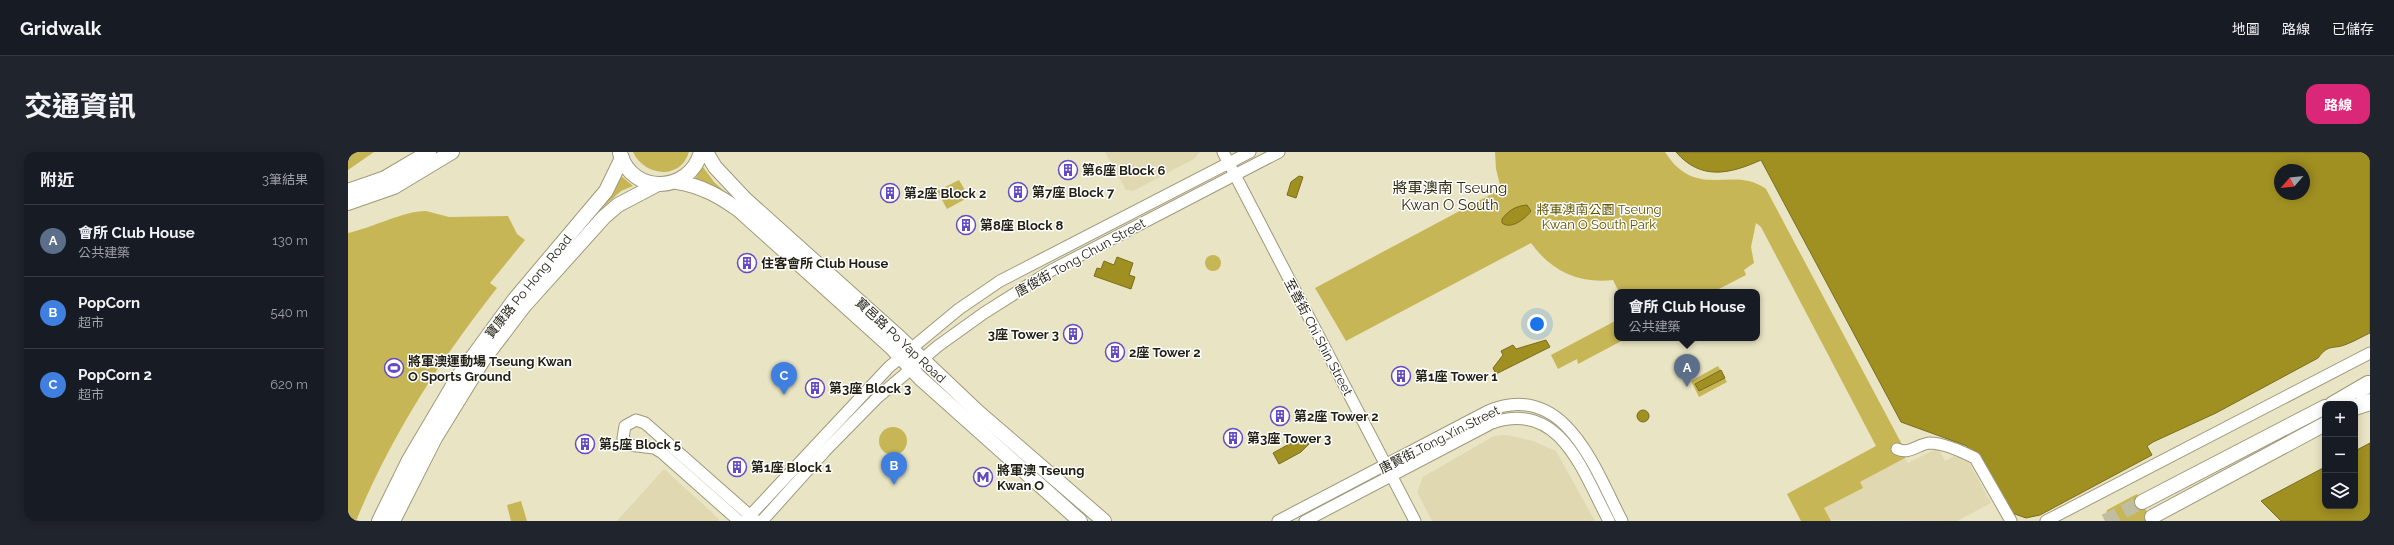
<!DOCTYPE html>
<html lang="zh-TW">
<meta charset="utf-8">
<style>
body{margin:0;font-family:Raleway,"Noto Sans TC",sans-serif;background:#20242c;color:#f1f3f6}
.controls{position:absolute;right:12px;bottom:12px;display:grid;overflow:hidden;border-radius:8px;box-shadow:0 2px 10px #0003}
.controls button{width:36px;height:36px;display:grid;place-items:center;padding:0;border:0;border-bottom:1px solid #363941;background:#171b24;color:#f1f3f6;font:20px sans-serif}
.compass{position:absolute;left:1926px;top:12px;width:36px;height:36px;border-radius:50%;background:#171b24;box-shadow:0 2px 10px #0003;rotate:242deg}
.you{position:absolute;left:1189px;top:172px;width:14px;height:14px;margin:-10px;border:3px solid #fff;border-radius:50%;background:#1a73e8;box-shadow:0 0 0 6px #1a73e833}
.badge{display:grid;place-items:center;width:26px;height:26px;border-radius:50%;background:#db2777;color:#fff;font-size:13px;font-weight:700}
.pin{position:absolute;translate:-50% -33px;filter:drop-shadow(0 1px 2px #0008)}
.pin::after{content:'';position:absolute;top:21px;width:14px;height:12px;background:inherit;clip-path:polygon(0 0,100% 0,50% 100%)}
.popup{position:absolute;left:1266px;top:137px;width:146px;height:52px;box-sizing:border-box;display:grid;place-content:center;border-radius:8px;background:#171b24;filter:drop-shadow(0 1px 3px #0005);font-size:13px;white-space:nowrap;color:#9ea1a6}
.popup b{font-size:15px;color:#f1f3f6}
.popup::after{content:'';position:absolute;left:50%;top:100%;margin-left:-8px;border:8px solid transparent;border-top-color:#171b24}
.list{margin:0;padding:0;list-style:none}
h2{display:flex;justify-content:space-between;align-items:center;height:52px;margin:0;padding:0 16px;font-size:17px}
h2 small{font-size:13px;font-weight:400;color:#9ea1a6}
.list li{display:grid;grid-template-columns:26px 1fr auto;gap:12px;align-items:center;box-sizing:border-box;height:72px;padding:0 16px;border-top:1px solid #363941}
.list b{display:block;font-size:15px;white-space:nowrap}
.list p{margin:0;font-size:13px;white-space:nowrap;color:#9ea1a6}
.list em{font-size:13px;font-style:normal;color:#9ea1a6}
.icon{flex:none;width:22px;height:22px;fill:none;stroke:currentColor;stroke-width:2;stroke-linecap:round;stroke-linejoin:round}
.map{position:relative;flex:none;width:2022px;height:369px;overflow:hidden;border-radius:12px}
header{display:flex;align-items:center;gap:24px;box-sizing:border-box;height:56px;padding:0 20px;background:#171b24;border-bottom:1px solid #363941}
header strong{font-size:19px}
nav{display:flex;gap:22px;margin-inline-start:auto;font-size:14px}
.intro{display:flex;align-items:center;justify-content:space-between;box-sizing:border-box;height:96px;padding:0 24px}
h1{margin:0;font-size:28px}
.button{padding:10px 18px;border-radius:12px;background:#db2777;color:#fff;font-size:14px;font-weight:700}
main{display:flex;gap:24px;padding:0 24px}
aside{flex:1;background:#171b24;border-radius:12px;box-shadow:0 2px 10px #0003}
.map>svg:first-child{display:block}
.built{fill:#dfd8b0}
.green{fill:#c7b656}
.water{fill:#a08f21;stroke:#7a6d1c;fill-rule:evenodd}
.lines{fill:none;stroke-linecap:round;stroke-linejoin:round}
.major-tunnel{stroke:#c1bda0;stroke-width:14;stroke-dasharray:14 7;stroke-linecap:butt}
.minor-casing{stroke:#9e997a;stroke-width:13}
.major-casing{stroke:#9e997a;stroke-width:16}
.highway-casing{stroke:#9e997a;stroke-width:18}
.minor{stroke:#fff;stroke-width:11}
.major{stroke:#fff;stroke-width:14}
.highway{stroke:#fff;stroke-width:16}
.labels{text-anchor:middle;stroke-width:3;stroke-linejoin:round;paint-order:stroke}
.poi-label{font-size:13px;font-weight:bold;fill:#211f12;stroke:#fff;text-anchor:start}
.park-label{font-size:13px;fill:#605400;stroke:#fff}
.street-label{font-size:13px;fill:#211f12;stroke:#fff}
.quarter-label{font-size:15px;fill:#2f2a0e;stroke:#fff}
</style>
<header>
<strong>Gridwalk</strong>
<nav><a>地圖</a><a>路線</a><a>已儲存</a></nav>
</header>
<div class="intro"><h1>交通資訊</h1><a class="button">路線</a></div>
<main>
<aside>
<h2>附近<small>3筆結果</small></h2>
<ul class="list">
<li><span class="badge" style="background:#5c6f8a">A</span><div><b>會所 Club House</b><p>公共建築</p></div><em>130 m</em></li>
<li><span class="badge" style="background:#3f7fe0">B</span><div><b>PopCorn</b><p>超市</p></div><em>540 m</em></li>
<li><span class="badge" style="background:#3f7fe0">C</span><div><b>PopCorn 2</b><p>超市</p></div><em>620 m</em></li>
</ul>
</aside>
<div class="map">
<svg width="2022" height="369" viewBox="0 0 2022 369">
<rect width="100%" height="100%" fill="#e9e4c3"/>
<!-- built -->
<g class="built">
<polygon points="757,0 852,0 846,7 785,39 778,38"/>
<polygon points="1159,283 1185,289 1208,299 1247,369 1084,369 1069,340 1075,325 1146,284"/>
<polygon points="1590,296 1597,309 1606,304 1619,307 1643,351 1609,369 1482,368 1476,356 1514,336 1512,330 1557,306 1560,311"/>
<polygon points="316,317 371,367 370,369 269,369"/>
</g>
<!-- green -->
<g class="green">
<polygon points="0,0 26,0 0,18"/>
<path d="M 285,0 L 341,0 C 332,29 296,24 285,0 Z"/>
<path d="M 1147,0 L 1317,0 C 1349,50 1385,12 1418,37 L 1558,300 L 1557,306 L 1512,330 L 1515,336 L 1476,356 L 1483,369 L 1453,369 L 1439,342 L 1528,294 L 1413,75 L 1408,71 L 1403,95 L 1406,111 L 1396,118 L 1398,123 L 1365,140 L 1271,140 L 1265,128 C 1231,132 1203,119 1183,91 L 998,189 L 967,136 L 1153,37 L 1148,17 Z"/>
<polygon points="355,15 366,30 384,46 346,28"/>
<polygon points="272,23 285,34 273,39 254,56 252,55"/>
<polygon points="611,28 621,45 599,57 589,39"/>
<path d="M 78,59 L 101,65 L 160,64 L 169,82 L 177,88 L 142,131 L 149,136 C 92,208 43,284 8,369 L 0,369 L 0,81 C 24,76 55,59 78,59 Z"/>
<circle cx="865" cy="111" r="8"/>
<polygon points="1269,168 1269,186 1279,186 1230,212 1229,207 1210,217 1203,203"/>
<polygon points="1370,214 1379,230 1351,245 1343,229"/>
<circle cx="545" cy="289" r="14"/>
<polygon points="1789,342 1804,369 1772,369 1758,363 1759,358"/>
<polygon points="173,349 179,369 163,369 159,353"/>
</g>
<!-- water -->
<g class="water">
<path d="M 1328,0 L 2022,0 L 2022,181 C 2015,184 2007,189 1999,192 C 1985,198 1981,191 1970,206 L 1868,261 L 1805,290 L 1799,294 L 1804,303 L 1692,363 L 1678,366 L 1664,361 L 1634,306 L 1622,301 L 1619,294 L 1553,270 L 1413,8 C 1382,22 1353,29 1328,0 ZM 1932,18 L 1956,18 L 1956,42 L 1932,42 Z"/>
<polygon points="951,24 955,25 948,46 939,43 943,30"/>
<path d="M 1179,53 L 1183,59 C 1177,67 1163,78 1154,71 L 1154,67 C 1161,58 1168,54 1179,53 Z"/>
<polygon points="769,105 785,111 781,123 787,125 783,137 746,124 749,116 753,117 756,109 766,113"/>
<polygon points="1198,188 1202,195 1148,222 1145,216 1155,203 1153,199 1165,193 1168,197"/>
<polygon points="1373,218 1377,226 1351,239 1347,232"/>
<circle cx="1295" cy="264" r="6"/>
<polygon points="954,285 961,292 953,300 931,312 925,301"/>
<polygon points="2022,291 2022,369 1933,369 1913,349 1977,315 1977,354 2007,354 2007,299"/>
</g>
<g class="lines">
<!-- major-tunnel -->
<polyline class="major-tunnel" points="1757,369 1794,350"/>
<defs>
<g id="minor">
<polyline points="875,0 1067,369"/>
<path d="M 1549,297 C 1562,303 1569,292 1582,291 C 1595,291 1615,300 1627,306 L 1663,369"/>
<polyline points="391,369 313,300 306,296 281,293 275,286 277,274 288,268 297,271 407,368"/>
<polyline points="397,369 541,215 611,157 652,129 902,0"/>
<polyline points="414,369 477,299 530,245 590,194 636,161 704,118 931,0"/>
<path d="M 930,369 L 1140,259 C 1217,227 1247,317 1274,369"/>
<path d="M 957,369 L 1144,271 C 1213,247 1235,321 1261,369"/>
<polyline points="1698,369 2022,201"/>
</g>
<g id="major">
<polyline points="358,0 367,15 397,47 552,186 630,260 756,369"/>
<path d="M 272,1 C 284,44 342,41 353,0"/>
<path d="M 329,30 C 354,34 371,44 391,58 L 543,195 L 572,226 L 732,369"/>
<polyline points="0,39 37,26 81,0"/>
<polyline points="0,51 46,35 104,0"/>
<polyline points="1984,252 2020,231"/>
<polyline points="1794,350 1977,255"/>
<polyline points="1804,365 1977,272"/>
<polyline points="31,369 61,308 110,225 167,147 258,39 274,6"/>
<polyline points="45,369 87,286 135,208 176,154 256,65 270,53 308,33"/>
</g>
<g id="highway">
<polyline points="2011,238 2022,232"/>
<polyline points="2007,255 2022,250"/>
</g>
</defs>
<!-- minor casing -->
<use href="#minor" class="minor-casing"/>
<!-- major casing -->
<use href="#major" class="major-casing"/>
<!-- highway casing -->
<use href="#highway" class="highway-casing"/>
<!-- minor -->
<use href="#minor" class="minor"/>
<!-- major -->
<use href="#major" class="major"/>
<!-- highway -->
<use href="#highway" class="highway"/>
</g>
<!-- icons -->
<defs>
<symbol id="building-ring" viewBox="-11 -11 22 22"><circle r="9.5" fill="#fff" stroke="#644ac3" stroke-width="1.5"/><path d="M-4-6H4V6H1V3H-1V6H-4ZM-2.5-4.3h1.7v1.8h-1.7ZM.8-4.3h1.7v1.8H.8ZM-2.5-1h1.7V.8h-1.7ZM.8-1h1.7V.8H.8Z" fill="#644ac3"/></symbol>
<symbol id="stadium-ring" viewBox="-11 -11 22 22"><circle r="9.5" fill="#fff" stroke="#644ac3" stroke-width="1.5"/><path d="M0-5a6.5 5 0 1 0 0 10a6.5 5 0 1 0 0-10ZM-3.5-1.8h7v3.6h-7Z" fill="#644ac3"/></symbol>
<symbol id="metro-ring" viewBox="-11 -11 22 22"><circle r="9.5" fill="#fff" stroke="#644ac3" stroke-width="1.5"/><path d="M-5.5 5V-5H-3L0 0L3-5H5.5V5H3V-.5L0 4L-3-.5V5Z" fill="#644ac3"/></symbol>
</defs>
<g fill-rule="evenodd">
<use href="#building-ring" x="709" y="7" width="22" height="22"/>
<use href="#building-ring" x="659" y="29" width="22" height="22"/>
<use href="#building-ring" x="531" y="30" width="22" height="22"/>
<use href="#building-ring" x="607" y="62" width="22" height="22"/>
<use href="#building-ring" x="388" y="100" width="22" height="22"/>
<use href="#building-ring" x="714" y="171" width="22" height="22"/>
<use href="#building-ring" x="756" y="189" width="22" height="22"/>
<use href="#stadium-ring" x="35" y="205" width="22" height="22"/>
<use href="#building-ring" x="1042" y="213" width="22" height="22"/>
<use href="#building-ring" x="456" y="225" width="22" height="22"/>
<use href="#building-ring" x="921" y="253" width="22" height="22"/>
<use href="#building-ring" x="874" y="275" width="22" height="22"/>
<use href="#building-ring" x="226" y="281" width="22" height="22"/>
<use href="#building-ring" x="378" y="304" width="22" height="22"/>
<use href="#metro-ring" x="624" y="314" width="22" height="22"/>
</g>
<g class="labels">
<!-- poi labels -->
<g class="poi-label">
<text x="734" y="23">第6座 Block 6</text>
<text x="684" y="45">第7座 Block 7</text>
<text x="556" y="46">第2座 Block 2</text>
<text x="632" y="78">第8座 Block 8</text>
<text x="413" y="116">住客會所 Club House</text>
<text x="711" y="187" text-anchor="end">3座 Tower 3</text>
<text x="781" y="205">2座 Tower 2</text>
<text x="60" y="214">將軍澳運動場 Tseung Kwan<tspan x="60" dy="15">O Sports Ground</tspan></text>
<text x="1067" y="229">第1座 Tower 1</text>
<text x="481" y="241">第3座 Block 3</text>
<text x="946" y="269">第2座 Tower 2</text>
<text x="899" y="291">第3座 Tower 3</text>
<text x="251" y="297">第5座 Block 5</text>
<text x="403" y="320">第1座 Block 1</text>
<text x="649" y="323">將軍澳 Tseung<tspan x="649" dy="15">Kwan O</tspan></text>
</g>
<!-- park labels -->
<g class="park-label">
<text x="1251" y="62">將軍澳南公園 Tseung<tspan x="1251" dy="15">Kwan O South Park</tspan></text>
</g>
<!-- street labels -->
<g class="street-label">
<text transform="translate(732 105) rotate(-29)" y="5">唐俊街 Tong Chun Street</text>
<text transform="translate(180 134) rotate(-51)" y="5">寶康路 Po Hong Road</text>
<text transform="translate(971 185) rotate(62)" y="5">至善街 Chi Shin Street</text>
<text transform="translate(553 188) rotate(43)" y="5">寶邑路 Po Yap Road</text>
<text transform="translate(1091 287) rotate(-27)" y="5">唐賢街 Tong Yin Street</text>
</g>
<!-- quarter labels -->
<g class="quarter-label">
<text x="1102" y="41">將軍澳南 Tseung<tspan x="1102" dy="17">Kwan O South</tspan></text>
</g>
</g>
</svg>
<div class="controls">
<button>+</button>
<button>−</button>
<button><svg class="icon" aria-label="layers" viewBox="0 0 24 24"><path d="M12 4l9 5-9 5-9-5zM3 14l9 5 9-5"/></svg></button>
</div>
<svg class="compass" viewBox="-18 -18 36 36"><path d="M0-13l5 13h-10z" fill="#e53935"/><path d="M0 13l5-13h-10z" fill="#9ea1a6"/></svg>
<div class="you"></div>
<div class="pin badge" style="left:1339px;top:235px;background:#5c6f8a">A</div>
<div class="popup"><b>會所 Club House</b>公共建築</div>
<div class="pin badge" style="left:546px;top:333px;background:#3f7fe0">B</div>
<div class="pin badge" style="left:436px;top:243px;background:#3f7fe0">C</div>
</div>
</main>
